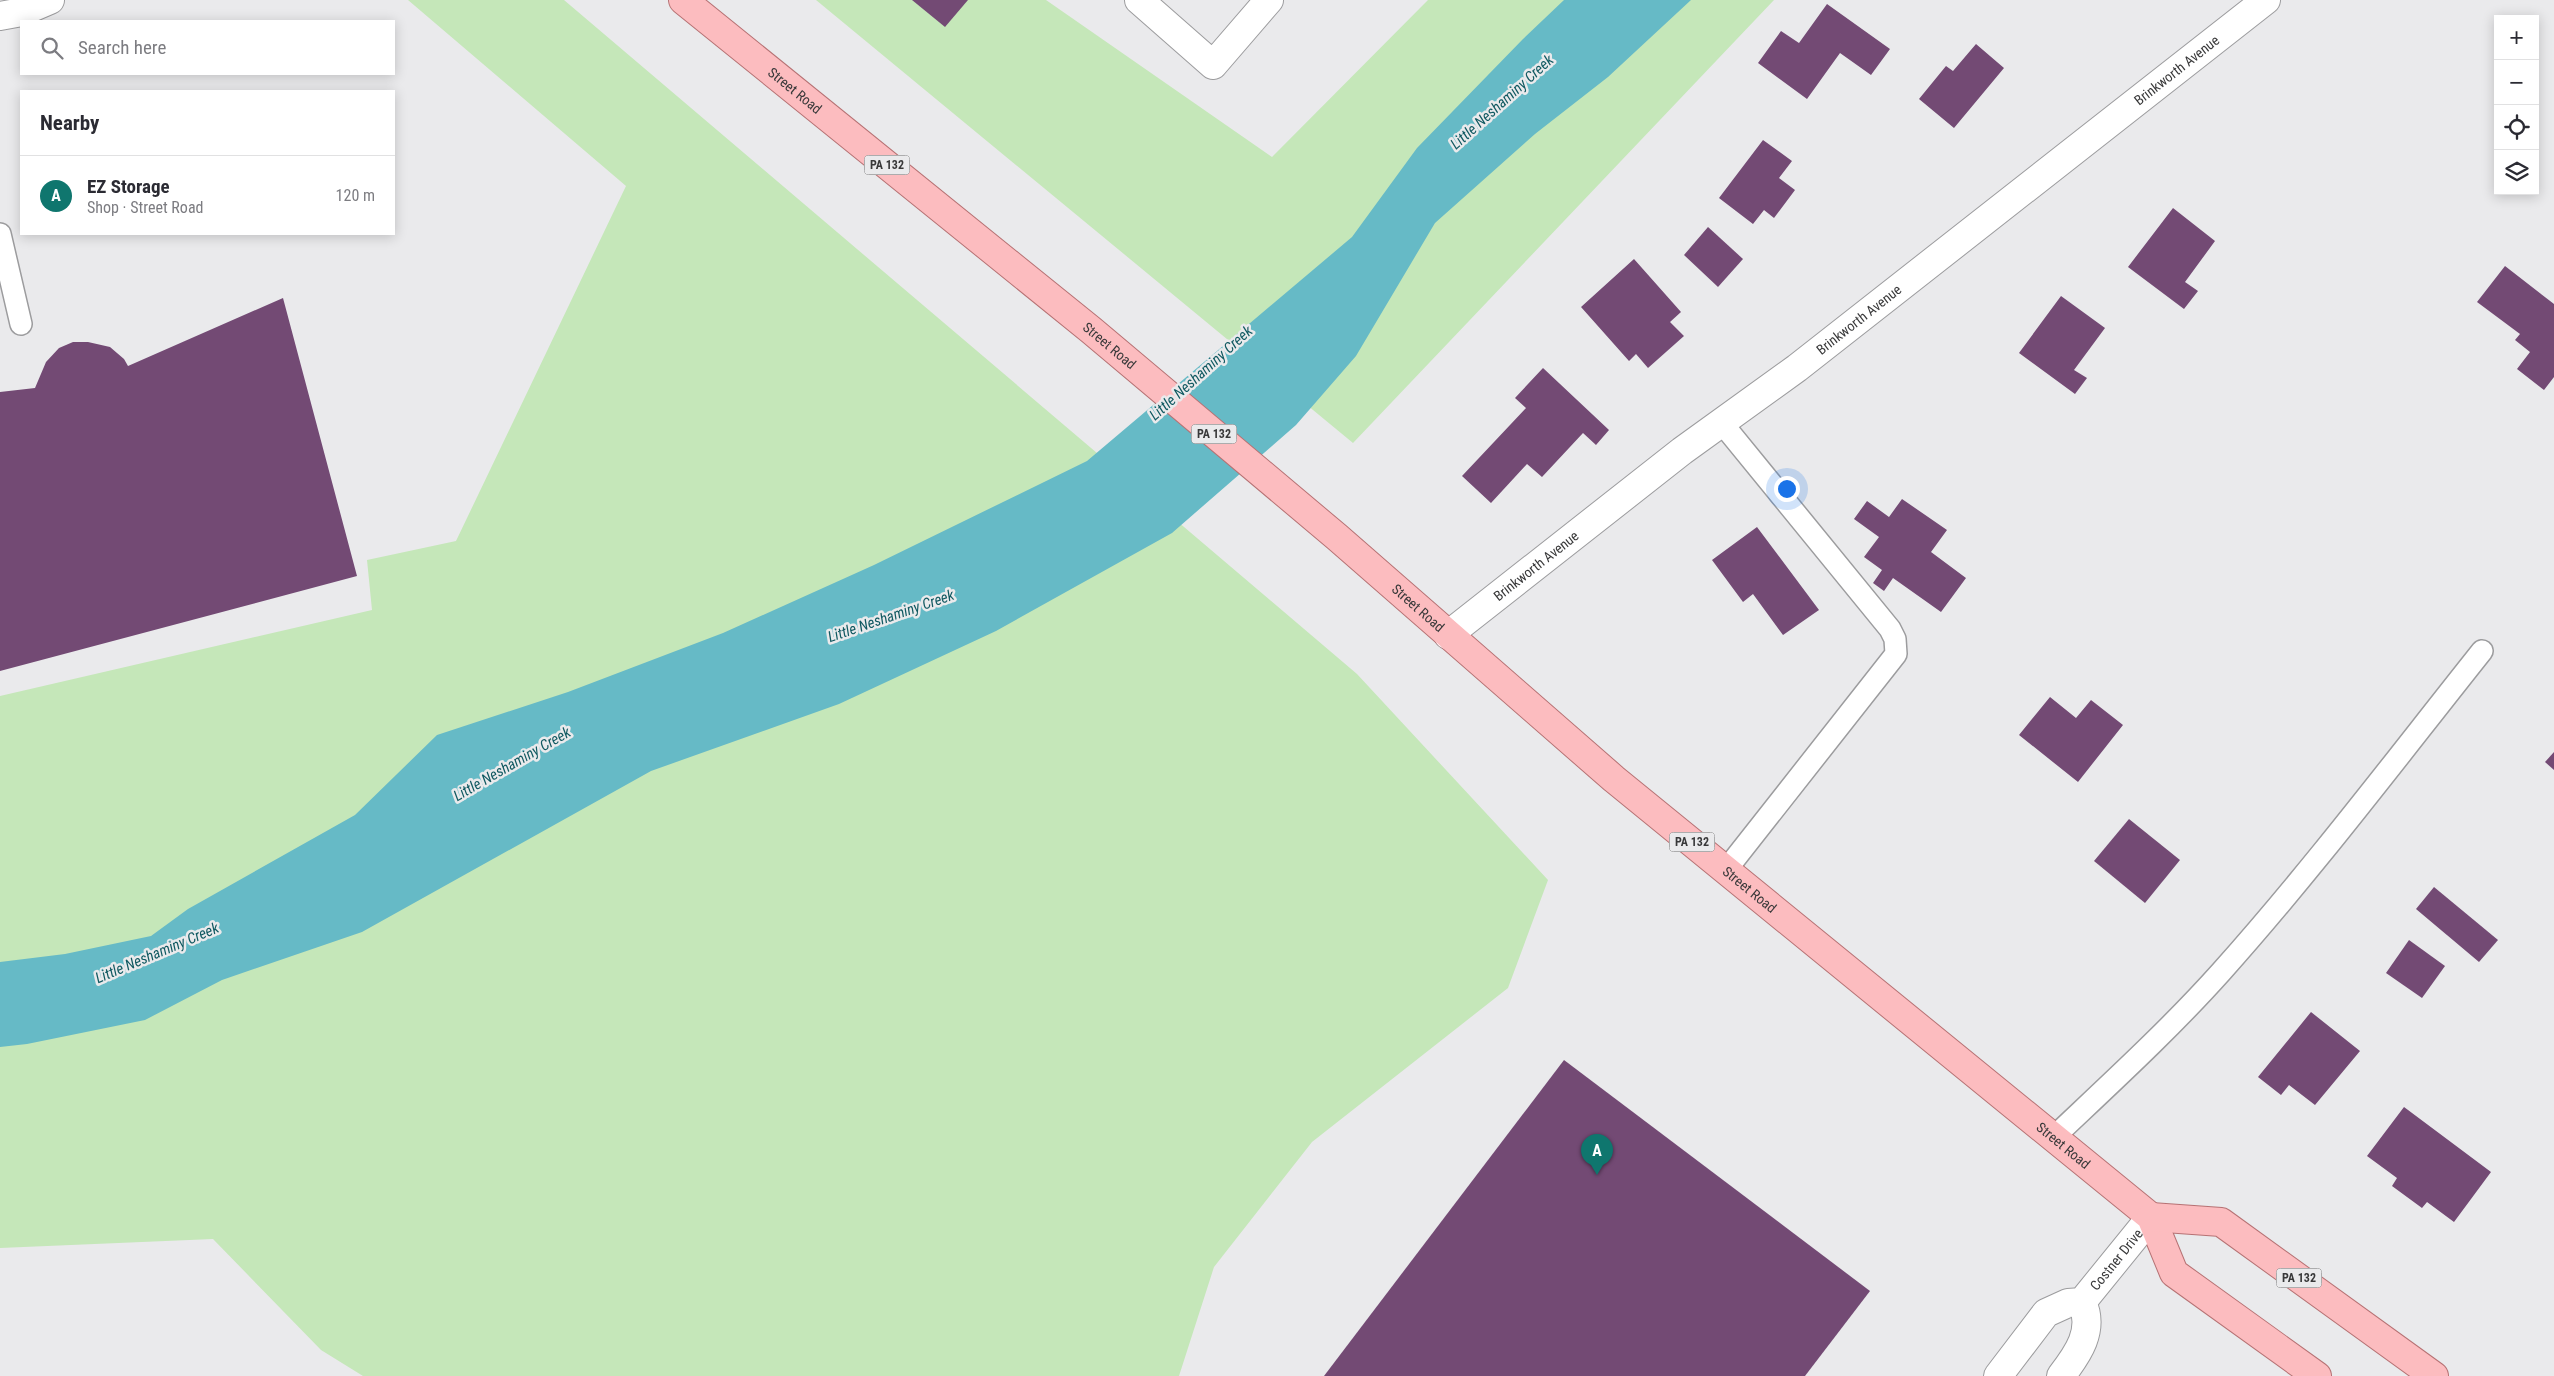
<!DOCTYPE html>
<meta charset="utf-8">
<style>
body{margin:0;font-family:"Roboto Condensed",sans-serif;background:#f7f7f7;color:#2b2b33}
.controls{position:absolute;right:15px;top:15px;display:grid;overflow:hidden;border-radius:0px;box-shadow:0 2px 12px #0003}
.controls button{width:45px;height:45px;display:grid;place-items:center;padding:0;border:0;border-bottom:1px solid #e1e1e2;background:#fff;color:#2b2b33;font:25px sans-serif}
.you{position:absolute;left:1786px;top:488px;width:18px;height:18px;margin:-12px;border:4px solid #fff;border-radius:50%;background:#1a73e8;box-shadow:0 0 0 8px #1a73e833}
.badge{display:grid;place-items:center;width:32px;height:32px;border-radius:50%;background:#0f766e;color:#fff;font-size:16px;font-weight:700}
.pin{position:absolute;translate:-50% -41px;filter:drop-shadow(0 1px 2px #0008)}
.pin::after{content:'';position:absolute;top:26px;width:18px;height:15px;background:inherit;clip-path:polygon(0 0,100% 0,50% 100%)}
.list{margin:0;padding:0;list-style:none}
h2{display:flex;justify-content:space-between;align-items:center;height:65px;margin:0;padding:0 20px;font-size:21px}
h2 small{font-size:16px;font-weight:400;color:#7c7c81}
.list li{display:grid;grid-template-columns:32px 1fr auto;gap:15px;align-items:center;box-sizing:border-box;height:80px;padding:0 20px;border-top:1px solid #e1e1e2}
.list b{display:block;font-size:19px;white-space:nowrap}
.list p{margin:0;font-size:16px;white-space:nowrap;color:#7c7c81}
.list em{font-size:16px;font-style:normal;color:#7c7c81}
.icon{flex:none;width:28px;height:28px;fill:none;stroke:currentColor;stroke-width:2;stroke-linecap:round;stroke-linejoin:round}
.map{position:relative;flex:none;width:2554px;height:1376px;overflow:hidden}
.search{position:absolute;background:#fff;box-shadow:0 2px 12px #0003;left:20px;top:20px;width:375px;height:55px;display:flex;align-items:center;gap:12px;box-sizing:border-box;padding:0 18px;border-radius:0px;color:#7c7c81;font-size:19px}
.panel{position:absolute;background:#fff;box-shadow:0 2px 12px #0003;left:20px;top:90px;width:375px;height:145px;border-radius:0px}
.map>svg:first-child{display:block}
.green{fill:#c5e7b9}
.water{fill:#66bac6}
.building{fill:#734a74}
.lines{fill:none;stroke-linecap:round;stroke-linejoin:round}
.service-casing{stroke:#9c9c9e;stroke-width:24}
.minor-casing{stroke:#9c9c9e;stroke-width:30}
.primary-casing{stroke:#b67274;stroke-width:30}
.service{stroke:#fff;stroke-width:21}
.minor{stroke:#fff;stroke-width:28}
.primary{stroke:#fcbcbf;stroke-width:28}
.labels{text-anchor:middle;stroke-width:5;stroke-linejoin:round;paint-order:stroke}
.shield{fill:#eaeaec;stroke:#6e6e6f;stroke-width:1}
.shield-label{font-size:12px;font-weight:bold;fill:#39393a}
.street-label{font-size:14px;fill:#39393a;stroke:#eaeaec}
.water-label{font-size:15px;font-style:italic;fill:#105961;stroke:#eaeaec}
</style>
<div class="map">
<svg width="2554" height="1376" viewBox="0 0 2554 1376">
<rect width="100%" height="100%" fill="#eaeaec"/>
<!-- green -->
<g class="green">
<polygon points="408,0 564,0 1357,674 1548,880 1508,988 1312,1142 1214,1267 1179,1376 363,1376 321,1350 213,1239 0,1248 0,696 372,610 367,560 456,541 626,186"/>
<polygon points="816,0 1046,0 1272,157 1428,0 1774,0 1353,443"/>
</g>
<!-- water -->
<polygon class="water" points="1564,0 1691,0 1608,77 1535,134 1435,223 1356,356 1296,425 1172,533 996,631 839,704 651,771 362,932 222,980 145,1020 27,1044 0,1047 0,962 65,954 151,936 188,909 355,815 437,735 568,692 723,633 874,565 1087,461 1352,237 1417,148 1523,39"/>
<!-- building -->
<g class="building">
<polygon points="912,0 968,0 945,27"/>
<polygon points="1827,4 1890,49 1871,75 1840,53 1807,99 1758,63 1781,31 1799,43"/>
<polygon points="1976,44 2004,68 1954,128 1919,99 1946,66 1953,71"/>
<polygon points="1763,140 1792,161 1779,178 1795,190 1774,218 1764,210 1753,224 1719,198"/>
<polygon points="2173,208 2215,241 2185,282 2198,291 2184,309 2128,267"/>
<polygon points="1708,227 1743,259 1718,287 1684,255"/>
<polygon points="1634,259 1681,312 1670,322 1684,336 1648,368 1636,354 1629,361 1581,307"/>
<polygon points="2505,266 2554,304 2554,377 2544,390 2517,369 2530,352 2515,340 2520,334 2477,302"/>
<polygon points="2061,296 2105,328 2074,370 2087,378 2075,394 2019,353"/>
<polygon points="283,298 357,576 0,671 0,392 35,388 46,362 59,348 73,342 88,342 110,347 124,359 128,366"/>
<polygon points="1543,368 1609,430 1596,445 1583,433 1542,477 1527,464 1491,503 1462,476 1526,408 1515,398"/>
<polygon points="1902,499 1947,530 1931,552 1966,578 1941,612 1893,578 1884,591 1873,583 1882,570 1864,557 1879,537 1854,519 1867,501 1889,517"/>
<polygon points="1757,527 1819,610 1783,635 1753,594 1743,602 1712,560"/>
<polygon points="2050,697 2076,718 2091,700 2123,725 2078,782 2019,735"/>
<polygon points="2554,752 2554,770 2545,762"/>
<polygon points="2129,819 2180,860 2145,903 2094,861"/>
<polygon points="2434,887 2498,940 2479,962 2416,909"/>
<polygon points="2409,940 2445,966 2422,998 2386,973"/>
<polygon points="2311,1012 2360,1051 2315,1105 2289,1085 2281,1095 2258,1077"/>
<polygon points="1564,1060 1870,1291 1805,1376 1324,1376"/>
<polygon points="2404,1107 2491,1172 2454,1222 2427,1202 2422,1208 2392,1186 2397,1178 2367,1156"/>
</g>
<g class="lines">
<defs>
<g id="service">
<polyline points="0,234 21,324"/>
<polyline points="1721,422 1890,629 1895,639 1896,654 1726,870"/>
<path d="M 2054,1137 C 2111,1083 2169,1030 2221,972 C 2313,869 2396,759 2482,651"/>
</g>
<g id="minor">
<polyline points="1139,0 1213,65 1269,0"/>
<polyline points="0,16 22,12 50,0"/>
<path id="s1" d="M 1448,635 L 1682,451 L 1797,368 L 2266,0"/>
<path id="s2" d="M 1998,1376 L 2046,1313 L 2068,1303 L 2082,1302 L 2151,1217"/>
<path d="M 2061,1376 C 2078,1354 2095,1330 2082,1302"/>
</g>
<g id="primary">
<path id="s3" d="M 683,0 L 1091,330 L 1337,537 L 1614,779 L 2151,1217 L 2174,1273 L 2317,1376"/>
<polyline points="2151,1217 2221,1222 2434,1376"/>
</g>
</defs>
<!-- service casing -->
<use href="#service" class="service-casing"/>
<!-- minor casing -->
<use href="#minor" class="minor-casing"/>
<!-- primary casing -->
<use href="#primary" class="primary-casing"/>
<!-- service -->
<use href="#service" class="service"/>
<!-- minor -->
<use href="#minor" class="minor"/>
<!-- primary -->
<use href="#primary" class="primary"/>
</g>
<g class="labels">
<!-- shield labels -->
<g class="shield">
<rect x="864.5" y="155.5" width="45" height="19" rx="4"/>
<rect x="1191.5" y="424.5" width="45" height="19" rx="4"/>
<rect x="1669.5" y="832.5" width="45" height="19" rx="4"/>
<rect x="2276.5" y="1268.5" width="45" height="19" rx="4"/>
</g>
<g class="shield-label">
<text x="887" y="169">PA 132</text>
<text x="1214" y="438">PA 132</text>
<text x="1692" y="846">PA 132</text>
<text x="2299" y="1282">PA 132</text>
</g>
<!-- street labels -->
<g class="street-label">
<text dy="5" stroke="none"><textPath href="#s1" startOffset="922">Brinkworth Avenue</textPath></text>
<text dy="5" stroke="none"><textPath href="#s3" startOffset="144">Street Road</textPath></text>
<text dy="5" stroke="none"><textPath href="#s1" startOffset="518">Brinkworth Avenue</textPath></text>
<text dy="5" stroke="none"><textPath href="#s3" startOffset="549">Street Road</textPath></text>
<text dy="5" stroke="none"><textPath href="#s1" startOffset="112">Brinkworth Avenue</textPath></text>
<text dy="5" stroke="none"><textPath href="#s3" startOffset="954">Street Road</textPath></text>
<text dy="5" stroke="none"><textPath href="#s3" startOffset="1389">Street Road</textPath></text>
<text dy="5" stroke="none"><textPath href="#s3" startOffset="1794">Street Road</textPath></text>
<text dy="5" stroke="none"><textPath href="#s2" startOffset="172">Costner Drive</textPath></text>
</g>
<!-- water labels -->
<g class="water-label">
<text transform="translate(1502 102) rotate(-42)" y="5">Little Neshaminy Creek</text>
<text transform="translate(1201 373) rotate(-42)" y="5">Little Neshaminy Creek</text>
<text transform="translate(891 616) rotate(-19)" y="5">Little Neshaminy Creek</text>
<text transform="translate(512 764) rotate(-30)" y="5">Little Neshaminy Creek</text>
<text transform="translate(157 953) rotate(-23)" y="5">Little Neshaminy Creek</text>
</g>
</g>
</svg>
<div class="controls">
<button>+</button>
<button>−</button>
<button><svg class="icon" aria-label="locate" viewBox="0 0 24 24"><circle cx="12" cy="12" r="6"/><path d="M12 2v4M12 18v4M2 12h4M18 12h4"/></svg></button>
<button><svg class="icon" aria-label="layers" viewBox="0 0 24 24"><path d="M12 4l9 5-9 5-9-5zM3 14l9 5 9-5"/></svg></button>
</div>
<div class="you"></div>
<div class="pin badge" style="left:1597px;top:1175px">A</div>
<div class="search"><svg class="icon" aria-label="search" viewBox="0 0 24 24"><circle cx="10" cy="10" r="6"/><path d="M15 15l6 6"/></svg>Search here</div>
<section class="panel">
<h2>Nearby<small></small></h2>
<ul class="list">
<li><span class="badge">A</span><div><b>EZ Storage</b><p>Shop · Street Road</p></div><em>120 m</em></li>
</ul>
</section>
</div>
